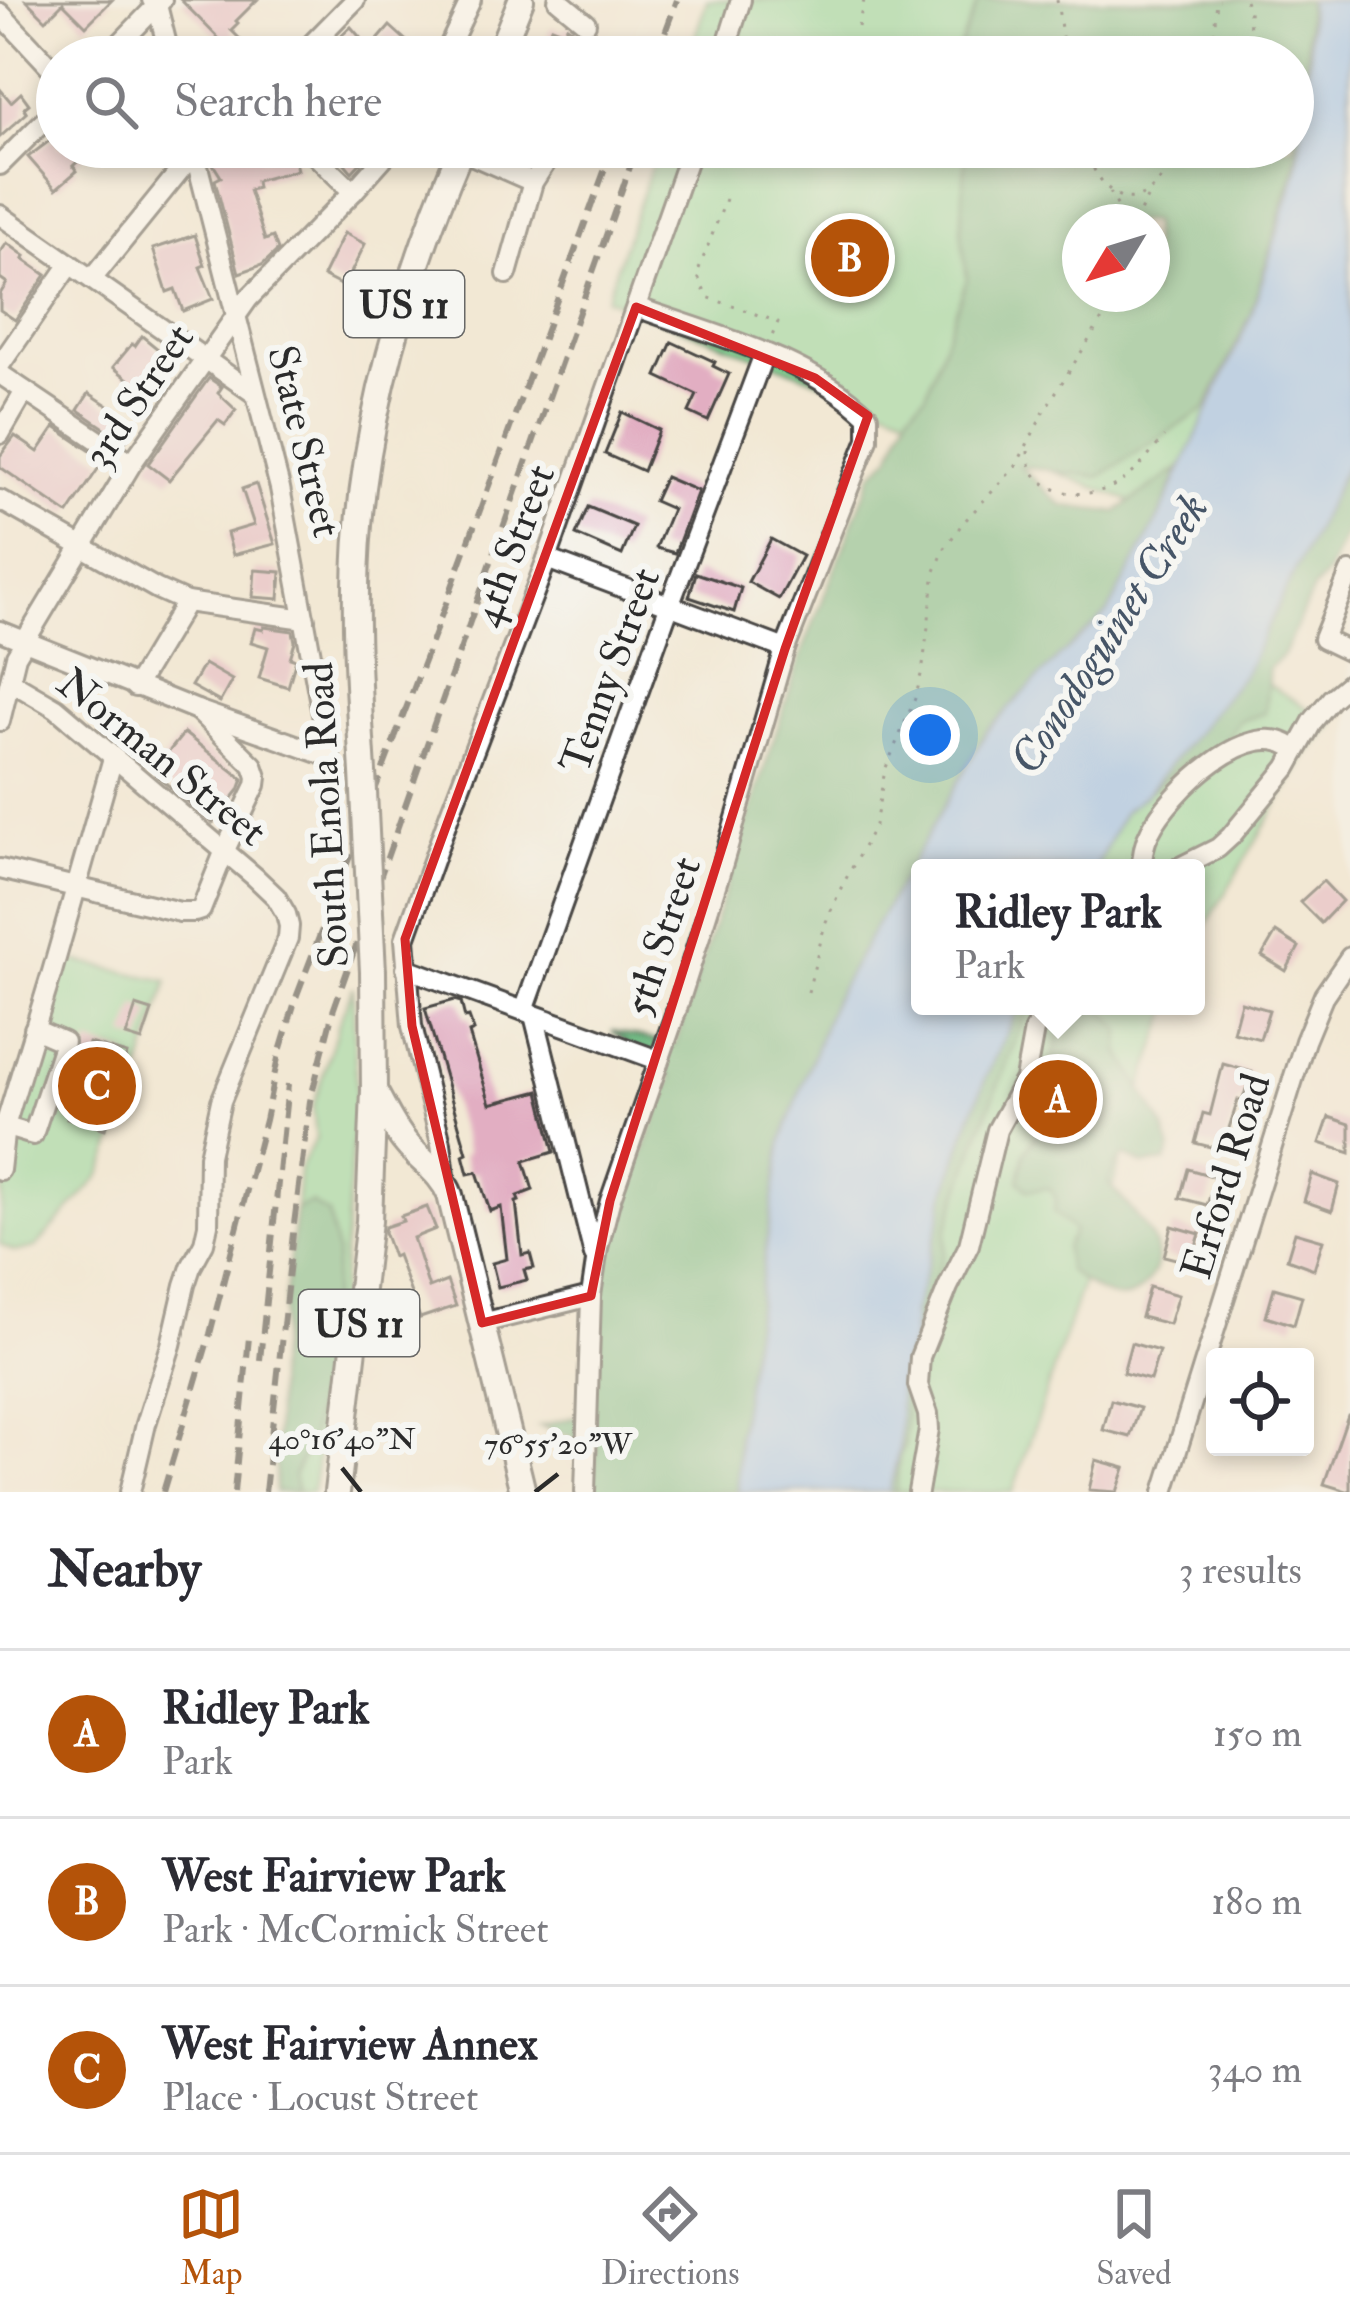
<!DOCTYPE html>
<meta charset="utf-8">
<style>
body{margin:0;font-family:"IM FELL Double Pica",serif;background:#f7f7f7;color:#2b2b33}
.controls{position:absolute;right:36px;bottom:36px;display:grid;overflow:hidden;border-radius:12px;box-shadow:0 6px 18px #0003}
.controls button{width:108px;height:108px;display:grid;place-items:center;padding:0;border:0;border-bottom:3px solid #e1e1e2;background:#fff;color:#2b2b33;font:60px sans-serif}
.compass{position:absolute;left:1062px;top:204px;width:108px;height:108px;border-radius:50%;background:#fff;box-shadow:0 6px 18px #0003;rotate:232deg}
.you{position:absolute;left:930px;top:735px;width:42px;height:42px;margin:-30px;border:9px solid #fff;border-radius:50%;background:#1a73e8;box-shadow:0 0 0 18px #1a73e833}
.badge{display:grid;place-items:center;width:78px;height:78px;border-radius:50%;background:#b45309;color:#fff;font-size:39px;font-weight:700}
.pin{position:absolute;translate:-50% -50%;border:6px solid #fff;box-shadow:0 3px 12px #0006}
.popup{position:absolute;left:911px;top:859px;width:294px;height:156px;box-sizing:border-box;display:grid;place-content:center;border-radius:12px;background:#fff;filter:drop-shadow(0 3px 9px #0005);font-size:39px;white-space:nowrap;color:#7c7c81}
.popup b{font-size:45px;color:#2b2b33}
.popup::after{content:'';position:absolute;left:50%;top:100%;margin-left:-24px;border:24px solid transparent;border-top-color:#fff}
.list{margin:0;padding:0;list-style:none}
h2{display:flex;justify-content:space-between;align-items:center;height:156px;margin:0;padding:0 48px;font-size:51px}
h2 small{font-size:39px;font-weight:400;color:#7c7c81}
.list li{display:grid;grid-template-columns:78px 1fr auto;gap:36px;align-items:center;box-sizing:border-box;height:168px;padding:0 48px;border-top:3px solid #e1e1e2}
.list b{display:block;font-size:45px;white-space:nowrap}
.list p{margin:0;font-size:39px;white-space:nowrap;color:#7c7c81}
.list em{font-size:39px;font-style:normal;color:#7c7c81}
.icon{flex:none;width:66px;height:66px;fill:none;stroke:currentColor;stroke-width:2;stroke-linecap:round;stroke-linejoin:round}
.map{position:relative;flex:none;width:1350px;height:1492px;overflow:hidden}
.search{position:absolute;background:#fff;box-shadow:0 6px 18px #0003;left:36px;right:36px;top:36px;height:132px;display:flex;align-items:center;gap:30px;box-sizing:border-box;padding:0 42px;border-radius:66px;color:#7c7c81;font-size:45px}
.sheet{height:660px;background:#fff}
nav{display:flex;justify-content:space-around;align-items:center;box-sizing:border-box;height:168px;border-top:3px solid #e1e1e2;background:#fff;font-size:33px;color:#7c7c81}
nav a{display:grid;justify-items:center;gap:6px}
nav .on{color:#b45309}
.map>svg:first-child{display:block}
.green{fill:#85d696;stroke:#588060;stroke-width:3;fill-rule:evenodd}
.forest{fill:#6cb77f;stroke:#4c7155;stroke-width:3;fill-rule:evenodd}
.water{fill:#86b7f2;stroke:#58718e;stroke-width:3}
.building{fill:#e2aec2}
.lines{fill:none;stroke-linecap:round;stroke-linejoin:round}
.minor-casing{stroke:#494744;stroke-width:24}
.major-casing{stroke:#494744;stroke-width:30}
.path{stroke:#494744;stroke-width:3;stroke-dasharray:3 9;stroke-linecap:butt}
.minor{stroke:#fff;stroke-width:18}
.major{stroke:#fff;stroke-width:24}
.rail{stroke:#2b2b2b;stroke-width:6;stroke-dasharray:18 9;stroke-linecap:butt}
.major-bridge-casing{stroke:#494744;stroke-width:30;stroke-linecap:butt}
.major-bridge{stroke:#fff;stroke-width:24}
.marked{fill:none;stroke:#d62828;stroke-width:9;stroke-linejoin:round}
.ticks{fill:none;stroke:#2b2b2b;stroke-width:4.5}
.labels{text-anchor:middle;stroke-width:12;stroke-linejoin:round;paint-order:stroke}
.shield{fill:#f6f6f2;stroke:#686867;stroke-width:3}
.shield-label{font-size:39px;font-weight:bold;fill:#2b2b2b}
.street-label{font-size:42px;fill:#2b2b2b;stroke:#f6f6f2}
.water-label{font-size:45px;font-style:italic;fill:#465567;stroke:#f6f6f2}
.ticks-label{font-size:30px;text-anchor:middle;fill:#2b2b2b;stroke:#f6f6f2;stroke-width:12;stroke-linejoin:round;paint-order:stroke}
</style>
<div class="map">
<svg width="1350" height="1492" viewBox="0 0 1350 1492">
<rect width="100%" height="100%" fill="#f6f6f2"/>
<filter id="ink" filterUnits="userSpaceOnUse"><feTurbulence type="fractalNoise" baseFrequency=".00833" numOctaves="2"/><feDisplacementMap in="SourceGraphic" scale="24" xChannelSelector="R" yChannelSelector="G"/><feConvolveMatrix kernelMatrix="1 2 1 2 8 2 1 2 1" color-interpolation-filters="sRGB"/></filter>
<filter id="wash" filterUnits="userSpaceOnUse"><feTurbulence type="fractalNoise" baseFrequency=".004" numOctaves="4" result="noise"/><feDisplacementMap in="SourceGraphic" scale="48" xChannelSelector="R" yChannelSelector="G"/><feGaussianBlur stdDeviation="2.7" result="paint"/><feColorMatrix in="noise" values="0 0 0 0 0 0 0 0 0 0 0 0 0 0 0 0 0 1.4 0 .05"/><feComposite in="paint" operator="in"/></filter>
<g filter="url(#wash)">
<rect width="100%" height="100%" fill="#f2e8d4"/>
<!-- green -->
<g class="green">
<path d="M 707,0 L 1309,0 L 1310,52 L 1297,171 L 1251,316 L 1161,513 L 606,298 L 658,147 L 1293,147 L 1293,57 L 688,57 ZM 1080,222 L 1152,222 L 1152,294 L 1080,294 Z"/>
<polygon points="1246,671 1334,724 1307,754 1196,943 1196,868 1096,868 1124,811 1146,794"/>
<path d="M 60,958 L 168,981 L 132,1099 L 101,1175 L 36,1247 L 14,1252 L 0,1244 C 0,1146 34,1052 60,958 Z"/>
<polygon points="353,987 356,1094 343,1263 333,1361 312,1492 297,1492 293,1476 311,1440 311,1203 296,1209 299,1168 316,1138 313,1107 339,1022"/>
<polygon points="1019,1006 1171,1006 1145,1078 1101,1226 1013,1492 889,1492 912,1325"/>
</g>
<!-- forest -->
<g class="forest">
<path d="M 979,0 L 1307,0 L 1307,51 L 1294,169 L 1250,316 L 1206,408 L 1099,477 L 1020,466 L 1063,506 L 1116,512 L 1179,468 L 1161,513 L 1108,613 L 1060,656 L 987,731 L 833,1001 L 782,1141 L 738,1436 L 738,1492 L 592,1492 L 597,1446 L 540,1426 L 590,1413 L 599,1271 L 672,1077 L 612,1031 L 675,1045 L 801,655 L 872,474 L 891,456 L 909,411 L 926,394 L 967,279 L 961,230 L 966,147 L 1293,147 L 1293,57 L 955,57 ZM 1080,222 L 1152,222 L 1152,294 L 1080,294 Z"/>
<polygon points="1350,458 1350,523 1327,574 1313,590 1283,655 1269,668 1265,713 1239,721 1218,752 1186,762 1146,794 1246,671"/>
<polygon points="1019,1006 1029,1006 981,1129 947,1230 944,1255 913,1340 907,1383 905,1445 899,1457 896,1492 889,1492 900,1444 899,1388 904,1361 913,1340 913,1313 941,1216 944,1197 970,1119 985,1079"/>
<path d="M 1085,1006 L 1103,1010 L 1121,1029 L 1120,1052 L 1163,1125 L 1171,1150 L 1166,1162 L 1143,1165 L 1125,1155 L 1115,1165 L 1108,1182 C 1121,1199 1153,1230 1156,1250 C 1159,1265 1155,1272 1146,1284 C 1123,1314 1089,1288 1067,1269 L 1065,1247 L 1074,1231 L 1054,1212 L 1056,1198 L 1048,1188 L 1028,1190 L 1019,1180 L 1025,1152 L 1039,1130 L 1039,1099 L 1065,1020 Z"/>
<polygon points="311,1203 328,1214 337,1254 311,1440 293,1476 297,1492 275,1492 276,1368 296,1209"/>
</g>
<!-- water -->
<polygon class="water" points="1309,0 1350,0 1350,458 1246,671 1146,794 1124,811 1096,868 920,868 920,1006 1019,1006 985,1079 970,1119 944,1197 941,1216 913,1313 913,1340 904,1361 899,1388 900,1444 889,1492 738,1492 738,1436 782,1141 833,1001 987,731 1060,656 1108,613 1161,513 1251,316 1297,171 1310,52"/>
<g id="blocks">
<!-- building -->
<g class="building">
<polygon points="26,0 112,0 86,26 63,3 46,20"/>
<polygon points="181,0 257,0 236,21 238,23 231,30 258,57 237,57"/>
<polygon points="390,26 411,45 400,57 320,57 343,40 340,37 351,27 370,49"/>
<polygon points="567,26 579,34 570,57 543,46 551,27 564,32"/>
<polygon points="0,89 11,102 21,93 29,104 24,108 27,113 0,137"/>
<polygon points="57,135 57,147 93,147 73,166 77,171 56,189 28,157"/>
<polygon points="207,147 231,147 233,153 254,148 261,159 289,152 295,162 297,170 256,181 257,188 249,190 265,240 273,237 278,250 262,265 239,273 215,180 221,177 211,161"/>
<polygon points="331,147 375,147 352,172"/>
<polygon points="344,233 365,244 344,287 323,276"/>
<polygon points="195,235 205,265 200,267 213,299 183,311 175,289 167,292 153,249"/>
<polygon points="7,243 25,256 23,259 46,275 15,320 0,310 0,294 7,283 0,278 0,253"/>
<polygon points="142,336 164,354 138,387 113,367 132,344 135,346"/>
<polygon points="672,342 715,362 713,366 729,374 708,421 689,412 697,395 657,376"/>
<polygon points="209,378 222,387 218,393 236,410 225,425 218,420 169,480 148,464"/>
<polygon points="89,393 137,425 125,442 78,410"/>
<polygon points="622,412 659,430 643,471 605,454"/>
<polygon points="55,427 104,460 68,514 0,467 0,456 15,436 38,452"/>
<polygon points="665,477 698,491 675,553 656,548 672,509 654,501"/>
<polygon points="256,484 275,544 233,555 227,533 254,525 242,489"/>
<polygon points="588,507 634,526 622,555 576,535"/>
<polygon points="771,539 802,556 779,599 748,582"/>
<polygon points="255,570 281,572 279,599 253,597"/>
<polygon points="696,573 741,588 734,612 689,597"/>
<polygon points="264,627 293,631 295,642 290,658 296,660 288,687 259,678 268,647 251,642 255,628 263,630"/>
<polygon points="204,664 232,680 220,702 191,686"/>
<polygon points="184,733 243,779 239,790 213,823 156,775 165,763 162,760"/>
<polygon points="1323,881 1342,901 1321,923 1300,902"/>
<polygon points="1276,932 1299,947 1286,971 1262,956"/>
<polygon points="454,1000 461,1002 465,1018 469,1017 474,1031 469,1033 490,1104 539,1091 554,1152 524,1161 533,1190 517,1196 519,1201 516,1202 522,1255 530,1253 534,1268 524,1270 527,1280 498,1287 492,1263 507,1259 501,1207 490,1211 477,1172 468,1174 463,1155 467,1153 425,1008"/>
<polygon points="1241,1002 1269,1010 1260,1039 1233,1032"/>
<polygon points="136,1006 152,1011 142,1041 126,1036"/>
<polygon points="89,1043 127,1054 105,1129 67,1118"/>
<polygon points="1223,1064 1252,1072 1242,1101 1238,1100 1222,1150 1195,1143 1203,1113 1210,1115"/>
<polygon points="1329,1117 1350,1124 1350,1153 1320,1143"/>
<polygon points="1188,1169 1216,1177 1207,1205 1180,1198"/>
<polygon points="1312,1174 1339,1184 1332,1211 1304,1201"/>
<polygon points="427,1207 436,1229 413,1238 429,1288 447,1281 456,1306 420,1318 397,1255 393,1257 384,1232 385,1227 403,1221 401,1216"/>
<polygon points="1172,1226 1200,1234 1191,1263 1164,1256"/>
<polygon points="1295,1232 1323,1240 1314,1269 1287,1259"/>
<polygon points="1149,1287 1178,1295 1169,1324 1141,1317"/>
<polygon points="1274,1288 1302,1296 1294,1325 1266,1316"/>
<polygon points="1131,1343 1159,1351 1150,1380 1123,1373"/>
<polygon points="1111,1400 1140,1408 1130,1437 1103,1430"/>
<polygon points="1348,1415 1350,1415 1350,1492 1324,1484"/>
<polygon points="1096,1460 1125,1468 1117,1492 1089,1490"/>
</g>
</g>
</g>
<g filter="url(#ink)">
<use href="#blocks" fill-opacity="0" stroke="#494744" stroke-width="3"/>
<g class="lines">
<defs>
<g id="minor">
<polyline points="152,0 157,5 170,57"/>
<polyline points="558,0 586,23"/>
<polyline points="0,13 57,74"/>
<polyline points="107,57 162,0"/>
<polyline points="299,57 355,0"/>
<polyline points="444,57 471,0"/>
<polyline points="597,57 601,47"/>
<polyline points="723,57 741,0"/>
<polyline points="193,147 280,488 330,757"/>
<polyline points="307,147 353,192"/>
<polyline points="460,150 533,182"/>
<polyline points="0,165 57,108"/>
<polyline points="0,215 255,394"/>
<polyline points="507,274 533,182 556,147"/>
<polyline points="92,279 194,153"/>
<polyline points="0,365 70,264"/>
<polyline points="0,374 132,463"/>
<polyline points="0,434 25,391"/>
<polyline points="0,500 157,589 186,602 305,619"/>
<polyline points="547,559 785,649"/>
<polyline points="1350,572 1323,639 1350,652"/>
<polyline points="0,631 197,710 330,757"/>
<polyline points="10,681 56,708 255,877 276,897 286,914 289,926 288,938 221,1101 209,1156 208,1225 204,1243 191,1267 185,1285 171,1345 146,1424 130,1492"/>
<polyline points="135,687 186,602"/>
<polyline points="0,721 16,656 132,463 248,299 353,192 393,147"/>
<path d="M 1142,868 C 1142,855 1144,843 1150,832 C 1169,793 1254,710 1296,751"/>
<polyline points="1178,868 1218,848 1231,836 1287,768 1313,721 1331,699 1350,683"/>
<polyline points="0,869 180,912 195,912 201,910 225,850 256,785 257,777 253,765 197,710"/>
<polyline points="406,968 658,1060"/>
<polyline points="524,1011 670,604 764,354"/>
<polyline points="534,1015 594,1255"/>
<polyline points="0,1125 33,1135 64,1042 34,1029"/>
<polyline points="0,1170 5,1126 52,972 113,758"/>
<polyline points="446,1184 441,1143 412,1026 405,939 450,813 547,559 692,147"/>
<polyline points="482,1323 591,1296"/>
<path d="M 585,1492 L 591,1296 L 598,1248 L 610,1201 L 676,1012 L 723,863 L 785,649 L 868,439 L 868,416 C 807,357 713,335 636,307"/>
<polyline points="918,1492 929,1429 928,1414 918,1385 920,1357 948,1287 969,1245 997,1130 1025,1079 1034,1030 1048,1006"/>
<polyline points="1164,1492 1305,1041 1324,995 1350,957"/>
</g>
<g id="major">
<polyline points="498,57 521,0"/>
<path d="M 363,772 C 358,690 352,608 359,525 C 370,395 411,266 462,147"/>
<path d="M 375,1092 C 385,1110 393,1128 406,1143 C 421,1162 441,1172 450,1195 L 523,1492"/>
<polyline points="337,1492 369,1221 374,1090 373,972"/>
</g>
</defs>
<!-- minor casing -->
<use href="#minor" class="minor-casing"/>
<!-- major casing -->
<use href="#major" class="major-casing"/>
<!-- path -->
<g class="path">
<polyline points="1057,0 1065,57"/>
<polyline points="1245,0 1249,10 1250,34 1264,57"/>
<polyline points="858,27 864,0"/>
<polyline points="1212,57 1217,0 1220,0"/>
<polyline points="1293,83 1300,87"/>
<path d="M 1083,147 C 1093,170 1113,212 1145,194 C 1160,186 1172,161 1181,147"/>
<polyline points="1110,192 1126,222"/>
<polyline points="726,199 697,274 707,297 778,322 772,336"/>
<polyline points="1135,222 1151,190"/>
<path d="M 1028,451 C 1029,496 1085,502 1117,484 C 1137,473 1150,454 1164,437"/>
<polyline points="808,992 825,924 841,888 875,825 885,770 916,696 923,666 935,571 945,548 962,524 1016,466 1047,406 1108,310 1114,294"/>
</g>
<!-- minor -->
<use href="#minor" class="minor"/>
<!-- major -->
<use href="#major" class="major"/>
<!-- rail -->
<g class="rail">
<polyline points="656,57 677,0"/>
<polyline points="260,1360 288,1084"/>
<polyline points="163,1492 210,1334 265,1120 278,1058 297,995 442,614 613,147"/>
<polyline points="234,1492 249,1337"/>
<polyline points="265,1492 294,1224 310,1101 333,1011 637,147"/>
</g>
<defs>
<polyline id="major-bridge" points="363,772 373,972"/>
</defs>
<!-- major-bridge casing -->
<use href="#major-bridge" class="major-bridge-casing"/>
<!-- major-bridge -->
<use href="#major-bridge" class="major-bridge"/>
</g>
</g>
<!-- marked area -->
<path d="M0 0H1350V1492H0ZM 636,307 L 815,378 L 868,416 L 785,649 L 610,1201 L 591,1296 L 482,1323 L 412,1026 L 405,939 Z" fill="#f2e8d4" fill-opacity=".55" fill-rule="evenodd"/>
<path class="marked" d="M 636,307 L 815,378 L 868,416 L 785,649 L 610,1201 L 591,1296 L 482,1323 L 412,1026 L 405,939 Z"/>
<!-- ticks -->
<path class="ticks" d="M 342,1468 L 361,1492M 535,1492 L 558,1474"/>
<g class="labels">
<!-- shield labels -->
<g class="shield">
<rect x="344" y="271" width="120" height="66" rx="9"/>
<rect x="299" y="1290" width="120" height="66" rx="9"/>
</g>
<g class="shield-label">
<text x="404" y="318">US 11</text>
<text x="359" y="1337">US 11</text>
</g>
<!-- street labels -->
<g class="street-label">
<text transform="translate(137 395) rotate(-56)" y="15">3rd Street</text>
<text transform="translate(306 441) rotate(76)" y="15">State Street</text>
<text transform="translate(512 545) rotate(-70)" y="15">4th Street</text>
<text transform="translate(609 670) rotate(-70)" y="15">Tenny Street</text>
<text transform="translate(163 756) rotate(39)" y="15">Norman Street</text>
<text transform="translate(325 815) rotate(-93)" y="15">South Enola Road</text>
<text transform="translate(661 936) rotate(-72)" y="15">5th Street</text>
<text transform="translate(1225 1176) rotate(-73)" y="15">Erford Road</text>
</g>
<!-- water labels -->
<g class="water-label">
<text transform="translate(1108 633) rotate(-57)" y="16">Conodoguinet Creek</text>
</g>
</g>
<g class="ticks-label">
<text x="342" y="1449">40°16'40"N</text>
<text x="558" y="1454">76°55'20"W</text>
</g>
</svg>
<div class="controls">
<button><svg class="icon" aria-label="locate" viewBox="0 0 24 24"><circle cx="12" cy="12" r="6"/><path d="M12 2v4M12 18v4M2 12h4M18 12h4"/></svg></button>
</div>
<svg class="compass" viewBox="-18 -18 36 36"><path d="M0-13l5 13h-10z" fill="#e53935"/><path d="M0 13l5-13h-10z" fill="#7c7c81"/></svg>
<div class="you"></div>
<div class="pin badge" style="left:1058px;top:1099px">A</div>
<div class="popup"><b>Ridley Park</b>Park</div>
<div class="pin badge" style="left:850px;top:258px">B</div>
<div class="pin badge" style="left:97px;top:1086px">C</div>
<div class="search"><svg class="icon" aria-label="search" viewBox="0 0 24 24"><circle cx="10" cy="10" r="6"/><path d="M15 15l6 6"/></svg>Search here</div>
</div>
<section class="sheet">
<h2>Nearby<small>3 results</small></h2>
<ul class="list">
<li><span class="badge">A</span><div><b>Ridley Park</b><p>Park</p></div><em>150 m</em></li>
<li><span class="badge">B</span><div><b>West Fairview Park</b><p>Park · McCormick Street</p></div><em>180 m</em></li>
<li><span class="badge">C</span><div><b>West Fairview Annex</b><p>Place · Locust Street</p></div><em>340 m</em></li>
</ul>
</section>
<nav>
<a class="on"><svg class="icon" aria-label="map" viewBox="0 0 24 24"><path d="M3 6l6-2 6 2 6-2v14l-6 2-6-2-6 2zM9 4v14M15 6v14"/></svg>Map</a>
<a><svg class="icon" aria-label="directions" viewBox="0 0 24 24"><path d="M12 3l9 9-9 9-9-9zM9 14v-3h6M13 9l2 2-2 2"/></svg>Directions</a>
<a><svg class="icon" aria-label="saved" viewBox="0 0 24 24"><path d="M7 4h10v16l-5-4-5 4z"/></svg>Saved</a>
</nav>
